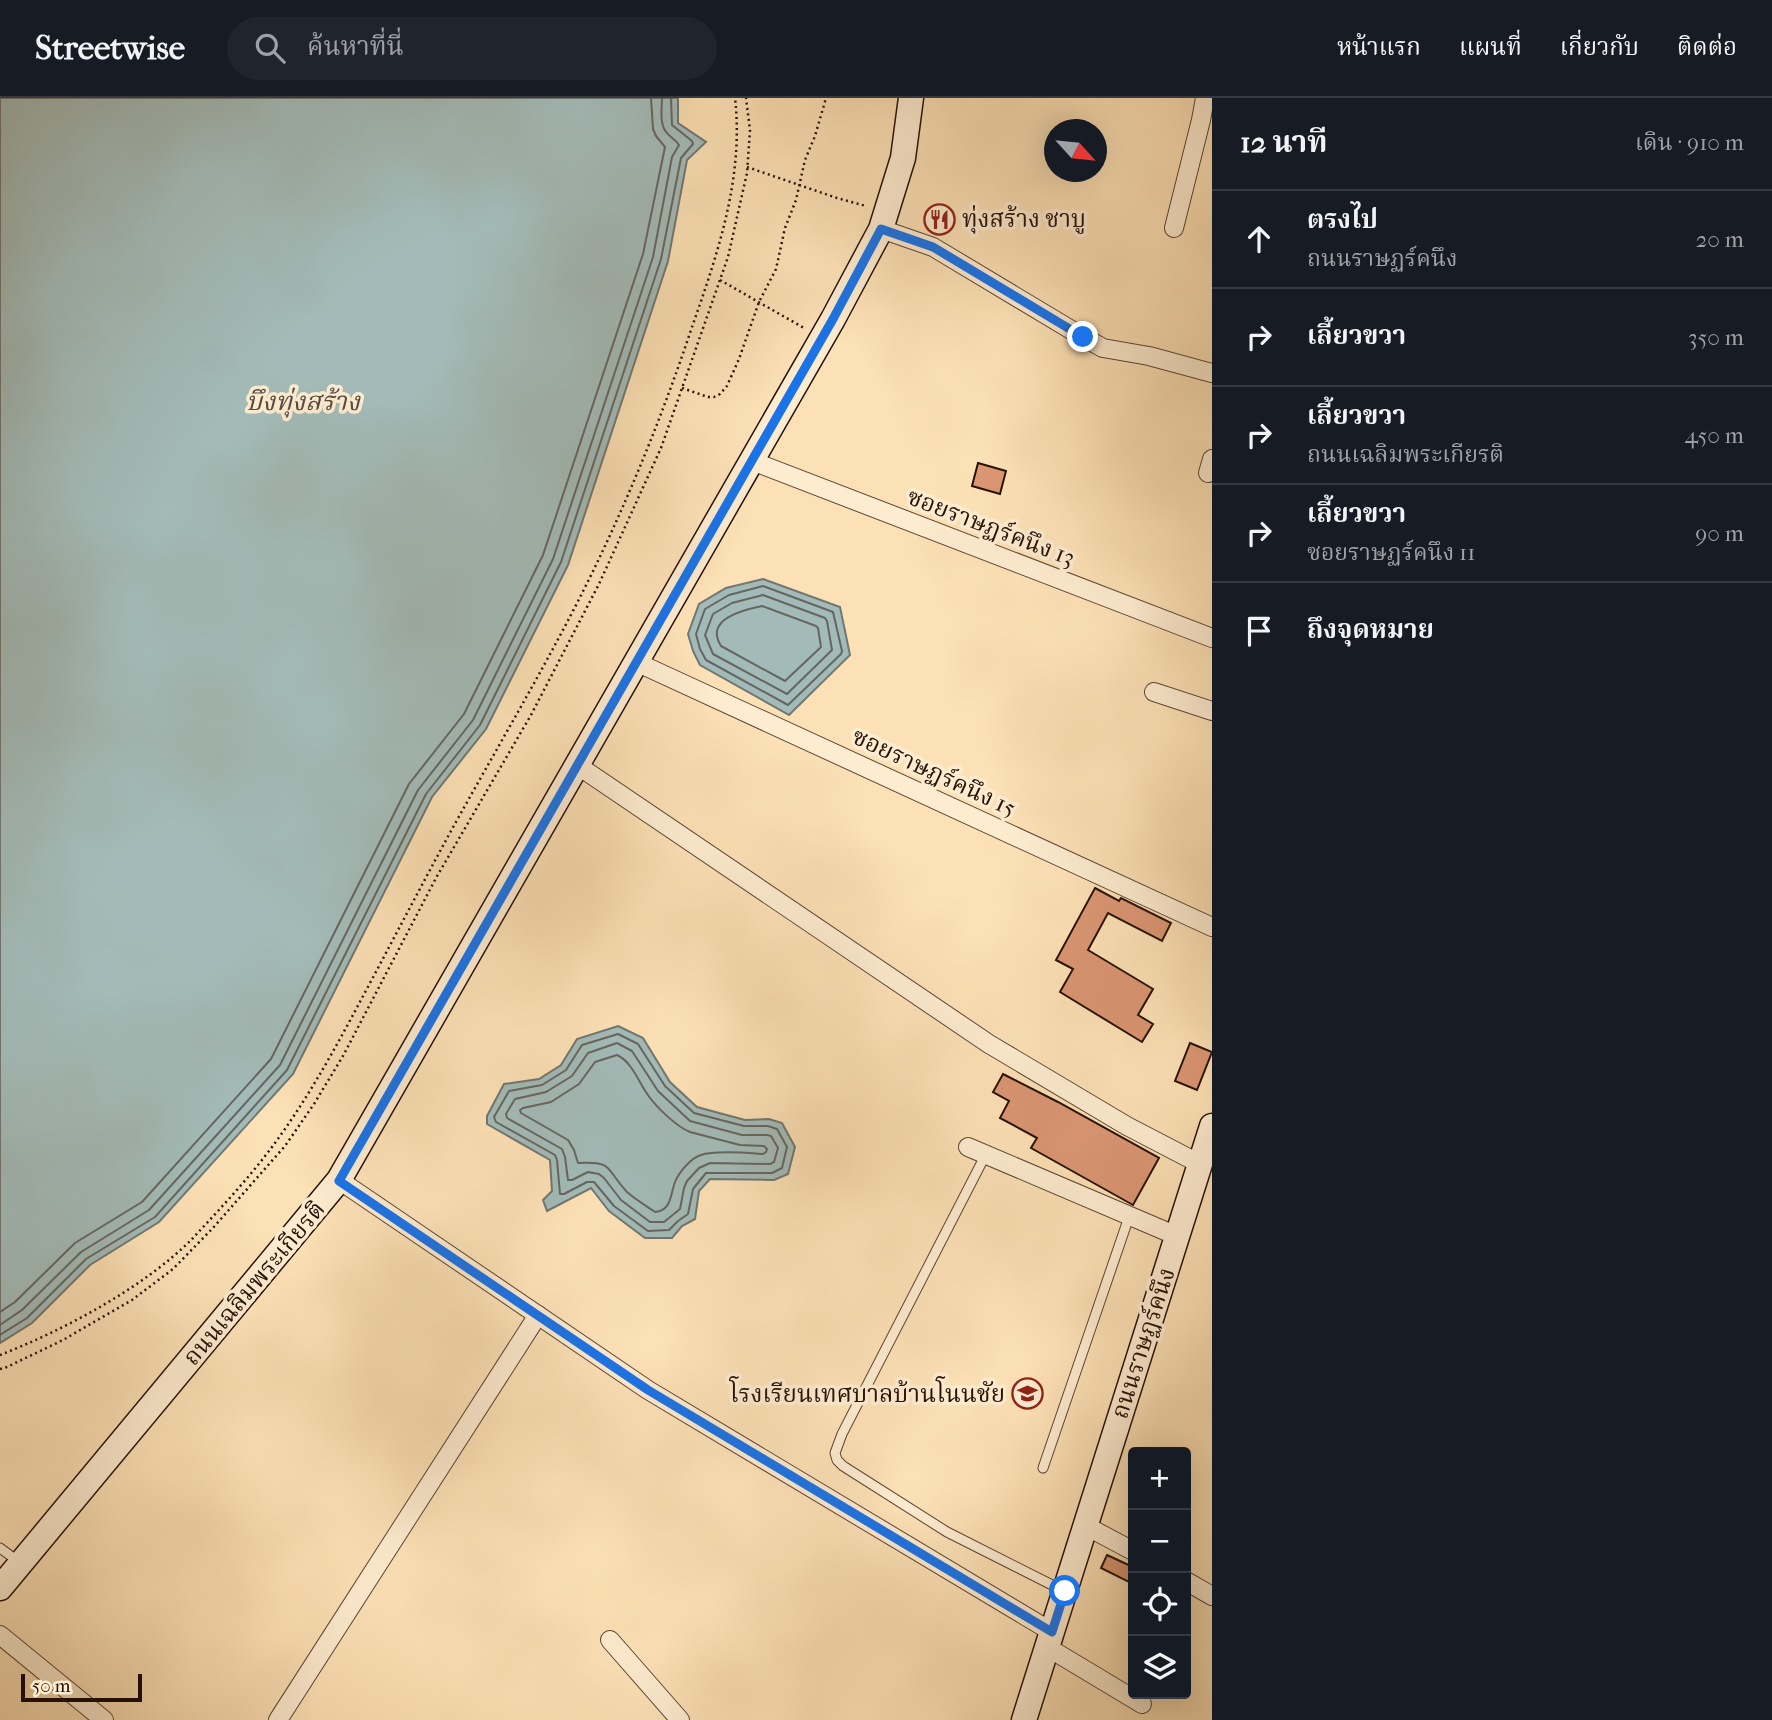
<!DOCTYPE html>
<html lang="th">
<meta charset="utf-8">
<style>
body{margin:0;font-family:"IM FELL French Canon","Noto Serif Thai",serif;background:#20242c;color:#f1f3f6}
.controls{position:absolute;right:21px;bottom:21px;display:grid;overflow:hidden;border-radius:7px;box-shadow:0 7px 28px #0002}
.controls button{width:63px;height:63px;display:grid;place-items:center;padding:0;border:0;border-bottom:2px solid #363941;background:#171b24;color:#f1f3f6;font:35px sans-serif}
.compass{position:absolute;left:1044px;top:21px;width:63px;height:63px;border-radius:50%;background:#171b24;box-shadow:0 7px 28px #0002;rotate:117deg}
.scale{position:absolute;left:21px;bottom:18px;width:121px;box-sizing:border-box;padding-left:7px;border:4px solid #271107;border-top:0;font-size:19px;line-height:24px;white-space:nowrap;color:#271107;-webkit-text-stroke:5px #feecd0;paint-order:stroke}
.stop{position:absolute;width:21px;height:21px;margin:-16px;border:5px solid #1a73e8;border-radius:50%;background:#fff}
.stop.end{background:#1a73e8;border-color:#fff;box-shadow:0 2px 7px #0008}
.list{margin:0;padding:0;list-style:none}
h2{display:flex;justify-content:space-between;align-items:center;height:91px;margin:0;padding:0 28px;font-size:30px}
h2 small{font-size:23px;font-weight:400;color:#9ea1a6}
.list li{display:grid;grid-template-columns:46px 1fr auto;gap:21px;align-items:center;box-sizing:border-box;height:98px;padding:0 28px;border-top:2px solid #363941}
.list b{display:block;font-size:26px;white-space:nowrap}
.list p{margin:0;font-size:23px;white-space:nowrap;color:#9ea1a6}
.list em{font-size:23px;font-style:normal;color:#9ea1a6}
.icon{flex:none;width:38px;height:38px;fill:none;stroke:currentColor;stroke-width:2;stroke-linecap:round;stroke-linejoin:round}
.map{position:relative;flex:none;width:1212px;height:1622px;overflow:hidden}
header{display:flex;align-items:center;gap:42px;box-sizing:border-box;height:98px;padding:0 35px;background:#171b24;border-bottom:2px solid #363941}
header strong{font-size:33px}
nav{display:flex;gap:38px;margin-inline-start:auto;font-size:24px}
.search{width:490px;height:63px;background:#20242c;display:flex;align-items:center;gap:18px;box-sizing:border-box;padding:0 24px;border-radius:38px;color:#9ea1a6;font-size:26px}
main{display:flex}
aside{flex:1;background:#171b24}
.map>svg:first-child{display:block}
.water{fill:#a3bbb8;stroke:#717771;stroke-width:2}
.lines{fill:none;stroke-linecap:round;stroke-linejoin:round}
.shore{stroke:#656660;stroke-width:2}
.building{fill:#db9673;stroke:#271107;stroke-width:2}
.lane-casing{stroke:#5c4533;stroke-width:11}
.street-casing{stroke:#5c4533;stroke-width:20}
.secondary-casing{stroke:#271107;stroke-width:27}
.path{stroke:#271107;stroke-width:2.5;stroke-dasharray:2 3.5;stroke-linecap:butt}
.lane{stroke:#feecd0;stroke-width:9}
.street{stroke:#feecd0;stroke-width:18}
.secondary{stroke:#feecd0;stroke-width:24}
.route{stroke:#1a73e8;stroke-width:9}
.labels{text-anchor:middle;stroke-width:7;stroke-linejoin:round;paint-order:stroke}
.poi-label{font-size:24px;fill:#271107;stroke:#feecd0;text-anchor:start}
.street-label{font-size:24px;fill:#271107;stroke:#feecd0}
.water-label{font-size:26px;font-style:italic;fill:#524c45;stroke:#feecd0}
</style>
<header>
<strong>Streetwise</strong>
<div class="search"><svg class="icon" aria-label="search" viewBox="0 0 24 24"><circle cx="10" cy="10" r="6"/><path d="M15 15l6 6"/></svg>ค้นหาที่นี่</div>
<nav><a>หน้าแรก</a><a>แผนที่</a><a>เกี่ยวกับ</a><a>ติดต่อ</a></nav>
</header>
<main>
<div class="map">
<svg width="1212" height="1622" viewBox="0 0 1212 1622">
<rect width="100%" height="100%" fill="#fde1b6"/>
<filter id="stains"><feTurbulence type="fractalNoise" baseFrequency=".00286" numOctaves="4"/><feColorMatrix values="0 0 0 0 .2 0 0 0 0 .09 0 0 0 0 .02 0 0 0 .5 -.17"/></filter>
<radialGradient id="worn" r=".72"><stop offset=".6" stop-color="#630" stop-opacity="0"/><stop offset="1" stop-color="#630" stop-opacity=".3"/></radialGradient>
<!-- water -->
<g class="water">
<polygon points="0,0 678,0 678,25 706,44 687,62 668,163 568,467 486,631 432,699 293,976 159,1124 90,1167 32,1225 0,1245"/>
<polygon points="763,481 840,509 850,557 789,617 700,567 693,553 688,536 699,506 726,490"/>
<polygon points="618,928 643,940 670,984 697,1009 745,1022 769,1021 782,1025 795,1049 788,1076 774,1082 710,1081 699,1093 695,1121 682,1128 672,1140 645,1140 609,1113 591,1090 547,1113 543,1102 552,1093 550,1062 487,1026 487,1018 504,986 539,981 561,967 577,941"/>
</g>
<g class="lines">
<!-- shore -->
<g class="shore">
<polygon points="763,488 833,514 842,553 841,556 788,607 706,562 700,551 696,536 705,511 729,497"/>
<polygon points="763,497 825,520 827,523 832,552 787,596 713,556 705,537 713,516 732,505"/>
<path d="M 762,508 L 816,528 L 818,530 L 821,549 L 785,583 L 721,548 C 704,521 743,512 762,508 Z"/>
<polygon points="618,936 638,946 665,988 694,1015 744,1028 768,1028 777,1031 787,1049 782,1070 772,1075 706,1075 693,1091 688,1116 678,1123 669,1132 648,1133 614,1108 594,1084 587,1084 564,1096 560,1096 557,1062 555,1057 496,1024 494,1019 509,993 542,987 566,972 582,947"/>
<polygon points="617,945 632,953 658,993 690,1023 742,1037 767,1037 771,1038 778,1050 774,1064 770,1066 710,1065 699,1070 687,1083 684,1090 680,1111 664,1124 650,1124 621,1102 604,1080 599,1076 588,1074 572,1082 568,1082 565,1059 562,1051 507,1020 506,1016 515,1001 546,994 572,978 588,955"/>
<path d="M 617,957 C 632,964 638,983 648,997 C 656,1009 677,1029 690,1034 L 740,1047 L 764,1048 L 767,1051 L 766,1054 L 763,1056 C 748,1055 715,1052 701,1057 C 691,1060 679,1074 675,1084 C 670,1097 672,1112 655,1114 C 646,1108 635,1101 627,1094 C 605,1071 615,1063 578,1065 L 574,1052 L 568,1042 L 521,1015 L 520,1012 L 523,1010 L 551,1004 L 579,986 L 595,964 Z"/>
<polyline points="0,1214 15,1204 75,1145 142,1104 271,961 409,686 464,616 543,457 643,156 665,49 656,38 653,31 651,0"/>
<path d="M 0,1227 L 22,1212 L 81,1154 L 149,1112 L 280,967 L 418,692 L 473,622 L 553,461 L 653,159 L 672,59 L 679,47 C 676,42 671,40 667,35 C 659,27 662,10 662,0"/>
<polyline points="0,1237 27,1220 86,1161 155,1119 287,972 426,696 480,627 561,464 661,161 681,60 693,46 692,43 672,27 671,0"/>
</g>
</g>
<!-- building -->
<g class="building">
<polygon points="978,365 1006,373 1000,396 972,388"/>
<polygon points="1095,790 1119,803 1121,800 1171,825 1162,843 1108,815 1088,852 1153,891 1138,917 1153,926 1142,944 1060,894 1073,871 1056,862"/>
<polygon points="1190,945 1212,954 1197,992 1175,983"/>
<polygon points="1003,976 1058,1004 1159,1060 1133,1107 1031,1050 1037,1040 1000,1020 1009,1003 993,994"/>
<polygon points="1107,1457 1133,1469 1133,1486 1101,1470"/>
</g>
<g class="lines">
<defs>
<g id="lane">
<polyline points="986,1056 842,1336 835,1355 837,1362 843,1368 947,1434 1062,1492"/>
<polyline points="1043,1370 1130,1116"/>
<polyline points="0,1450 19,1464"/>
</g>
<g id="street">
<polyline points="1174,130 1201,22 1205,0"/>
<polyline points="881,131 933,149 1083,239 1103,250 1149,258 1212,275"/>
<polyline points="752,363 1212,540"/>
<polyline points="1208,375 1212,361"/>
<polyline points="636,564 1212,829"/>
<polyline points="1154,594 1212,613"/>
<polyline points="577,667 989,946 1127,1028 1200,1066"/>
<polyline points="968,1049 1177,1138"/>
<polyline points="339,1082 648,1292 1052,1534"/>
<polyline points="1086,1428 1133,1453"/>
<polyline points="1186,1483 1212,1498"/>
<polyline points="0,1537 104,1622"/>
<polyline points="610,1542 680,1622"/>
<polyline points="1047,1549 1142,1606"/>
<polyline points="278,1622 538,1217"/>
</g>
<g id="secondary">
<polyline points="0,1490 339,1082 833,221 881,131 903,60 911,0"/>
<polyline points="1024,1622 1212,1028"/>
</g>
</defs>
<!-- lane casing -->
<use href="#lane" class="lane-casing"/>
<!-- street casing -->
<use href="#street" class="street-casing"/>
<!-- secondary casing -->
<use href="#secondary" class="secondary-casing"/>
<!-- path -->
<g class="path">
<polyline points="747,69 837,100 866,108"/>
<polyline points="720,182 804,230"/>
<polyline points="682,290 708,299 714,299 720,296 727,288 739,261 759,204 776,171 785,130 796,102 805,62 815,38 826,0"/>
<path d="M 0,1257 C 64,1232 145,1189 193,1140 C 220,1111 248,1081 272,1049 C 307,1002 335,951 362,900 C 392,844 421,788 451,733 C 500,644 552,558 596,467 C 633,390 665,310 692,229 C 718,155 744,79 735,0"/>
<polyline points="0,1271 7,1269 63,1242 132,1202 173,1171 212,1131 285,1048 314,1006 343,958 436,780 531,617 599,486 661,350 728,159 747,75 750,32 746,0"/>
</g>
<!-- lane -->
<use href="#lane" class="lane"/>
<!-- street -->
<use href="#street" class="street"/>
<!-- secondary -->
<use href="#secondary" class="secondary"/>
</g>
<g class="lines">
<!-- route -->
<polyline class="route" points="1065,1493 1052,1534 648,1292 339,1083 833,221 881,131 933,149 1083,239"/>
</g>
<!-- icons -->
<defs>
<symbol id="restaurant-ring" viewBox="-11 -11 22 22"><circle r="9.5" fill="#feecd0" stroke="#8f2418" stroke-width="1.5"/><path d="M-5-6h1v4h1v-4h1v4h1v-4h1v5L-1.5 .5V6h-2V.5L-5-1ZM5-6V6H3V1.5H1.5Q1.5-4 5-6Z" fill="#8f2418"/></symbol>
<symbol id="school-ring" viewBox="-11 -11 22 22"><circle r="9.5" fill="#feecd0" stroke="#8f2418" stroke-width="1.5"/><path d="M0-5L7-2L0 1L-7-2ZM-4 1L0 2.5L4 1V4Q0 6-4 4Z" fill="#8f2418"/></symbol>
</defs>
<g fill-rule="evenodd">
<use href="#restaurant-ring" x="922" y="104" width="35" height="35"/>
<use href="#school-ring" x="1010" y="1278" width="35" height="35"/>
</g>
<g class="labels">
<!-- poi labels -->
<g class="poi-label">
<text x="962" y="129">ทุ่งสร้าง ชาบู</text>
<text x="1005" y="1304" text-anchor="end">โรงเรียนเทศบาลบ้านโนนชัย</text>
</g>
<!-- street labels -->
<g class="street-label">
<text transform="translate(991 429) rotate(21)" y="8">ซอยราษฏร์คนึง 13</text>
<text transform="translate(934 674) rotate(25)" y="8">ซอยราษฏร์คนึง 15</text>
<text transform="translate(254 1185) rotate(-50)" y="8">ถนนเฉลิมพระเกียรติ</text>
<text transform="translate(1143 1245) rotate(-72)" y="8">ถนนราษฏร์คนึง</text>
</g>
<!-- water labels -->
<g class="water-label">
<text x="303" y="312">บึงทุ่งสร้าง</text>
</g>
</g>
<rect width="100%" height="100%" filter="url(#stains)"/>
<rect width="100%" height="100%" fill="url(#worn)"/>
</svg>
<div class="controls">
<button>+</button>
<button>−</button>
<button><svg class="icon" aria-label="locate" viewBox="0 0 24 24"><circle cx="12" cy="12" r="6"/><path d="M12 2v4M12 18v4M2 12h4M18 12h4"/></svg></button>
<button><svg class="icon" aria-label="layers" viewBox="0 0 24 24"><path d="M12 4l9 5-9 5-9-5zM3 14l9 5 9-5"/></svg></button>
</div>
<svg class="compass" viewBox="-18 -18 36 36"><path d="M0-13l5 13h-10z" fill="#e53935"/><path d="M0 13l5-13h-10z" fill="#9ea1a6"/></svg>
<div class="scale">50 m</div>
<div class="stop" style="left:1065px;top:1493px"></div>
<div class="stop end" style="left:1083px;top:239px"></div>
</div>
<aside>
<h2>12 นาที<small>เดิน · 910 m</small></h2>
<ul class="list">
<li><svg class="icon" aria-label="ahead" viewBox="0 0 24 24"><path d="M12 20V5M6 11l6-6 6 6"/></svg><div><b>ตรงไป</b><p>ถนนราษฏร์คนึง</p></div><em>20 m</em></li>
<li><svg class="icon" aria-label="right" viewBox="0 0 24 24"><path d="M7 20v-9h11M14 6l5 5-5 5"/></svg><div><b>เลี้ยวขวา</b></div><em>350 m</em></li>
<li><svg class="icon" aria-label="right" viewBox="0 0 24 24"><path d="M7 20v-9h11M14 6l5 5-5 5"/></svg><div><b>เลี้ยวขวา</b><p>ถนนเฉลิมพระเกียรติ</p></div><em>450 m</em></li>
<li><svg class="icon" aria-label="right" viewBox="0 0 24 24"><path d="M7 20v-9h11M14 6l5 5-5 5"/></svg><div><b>เลี้ยวขวา</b><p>ซอยราษฏร์คนึง 11</p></div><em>90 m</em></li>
<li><svg class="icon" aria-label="arrive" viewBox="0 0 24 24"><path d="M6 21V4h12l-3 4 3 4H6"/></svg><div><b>ถึงจุดหมาย</b></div></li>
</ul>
</aside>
</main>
